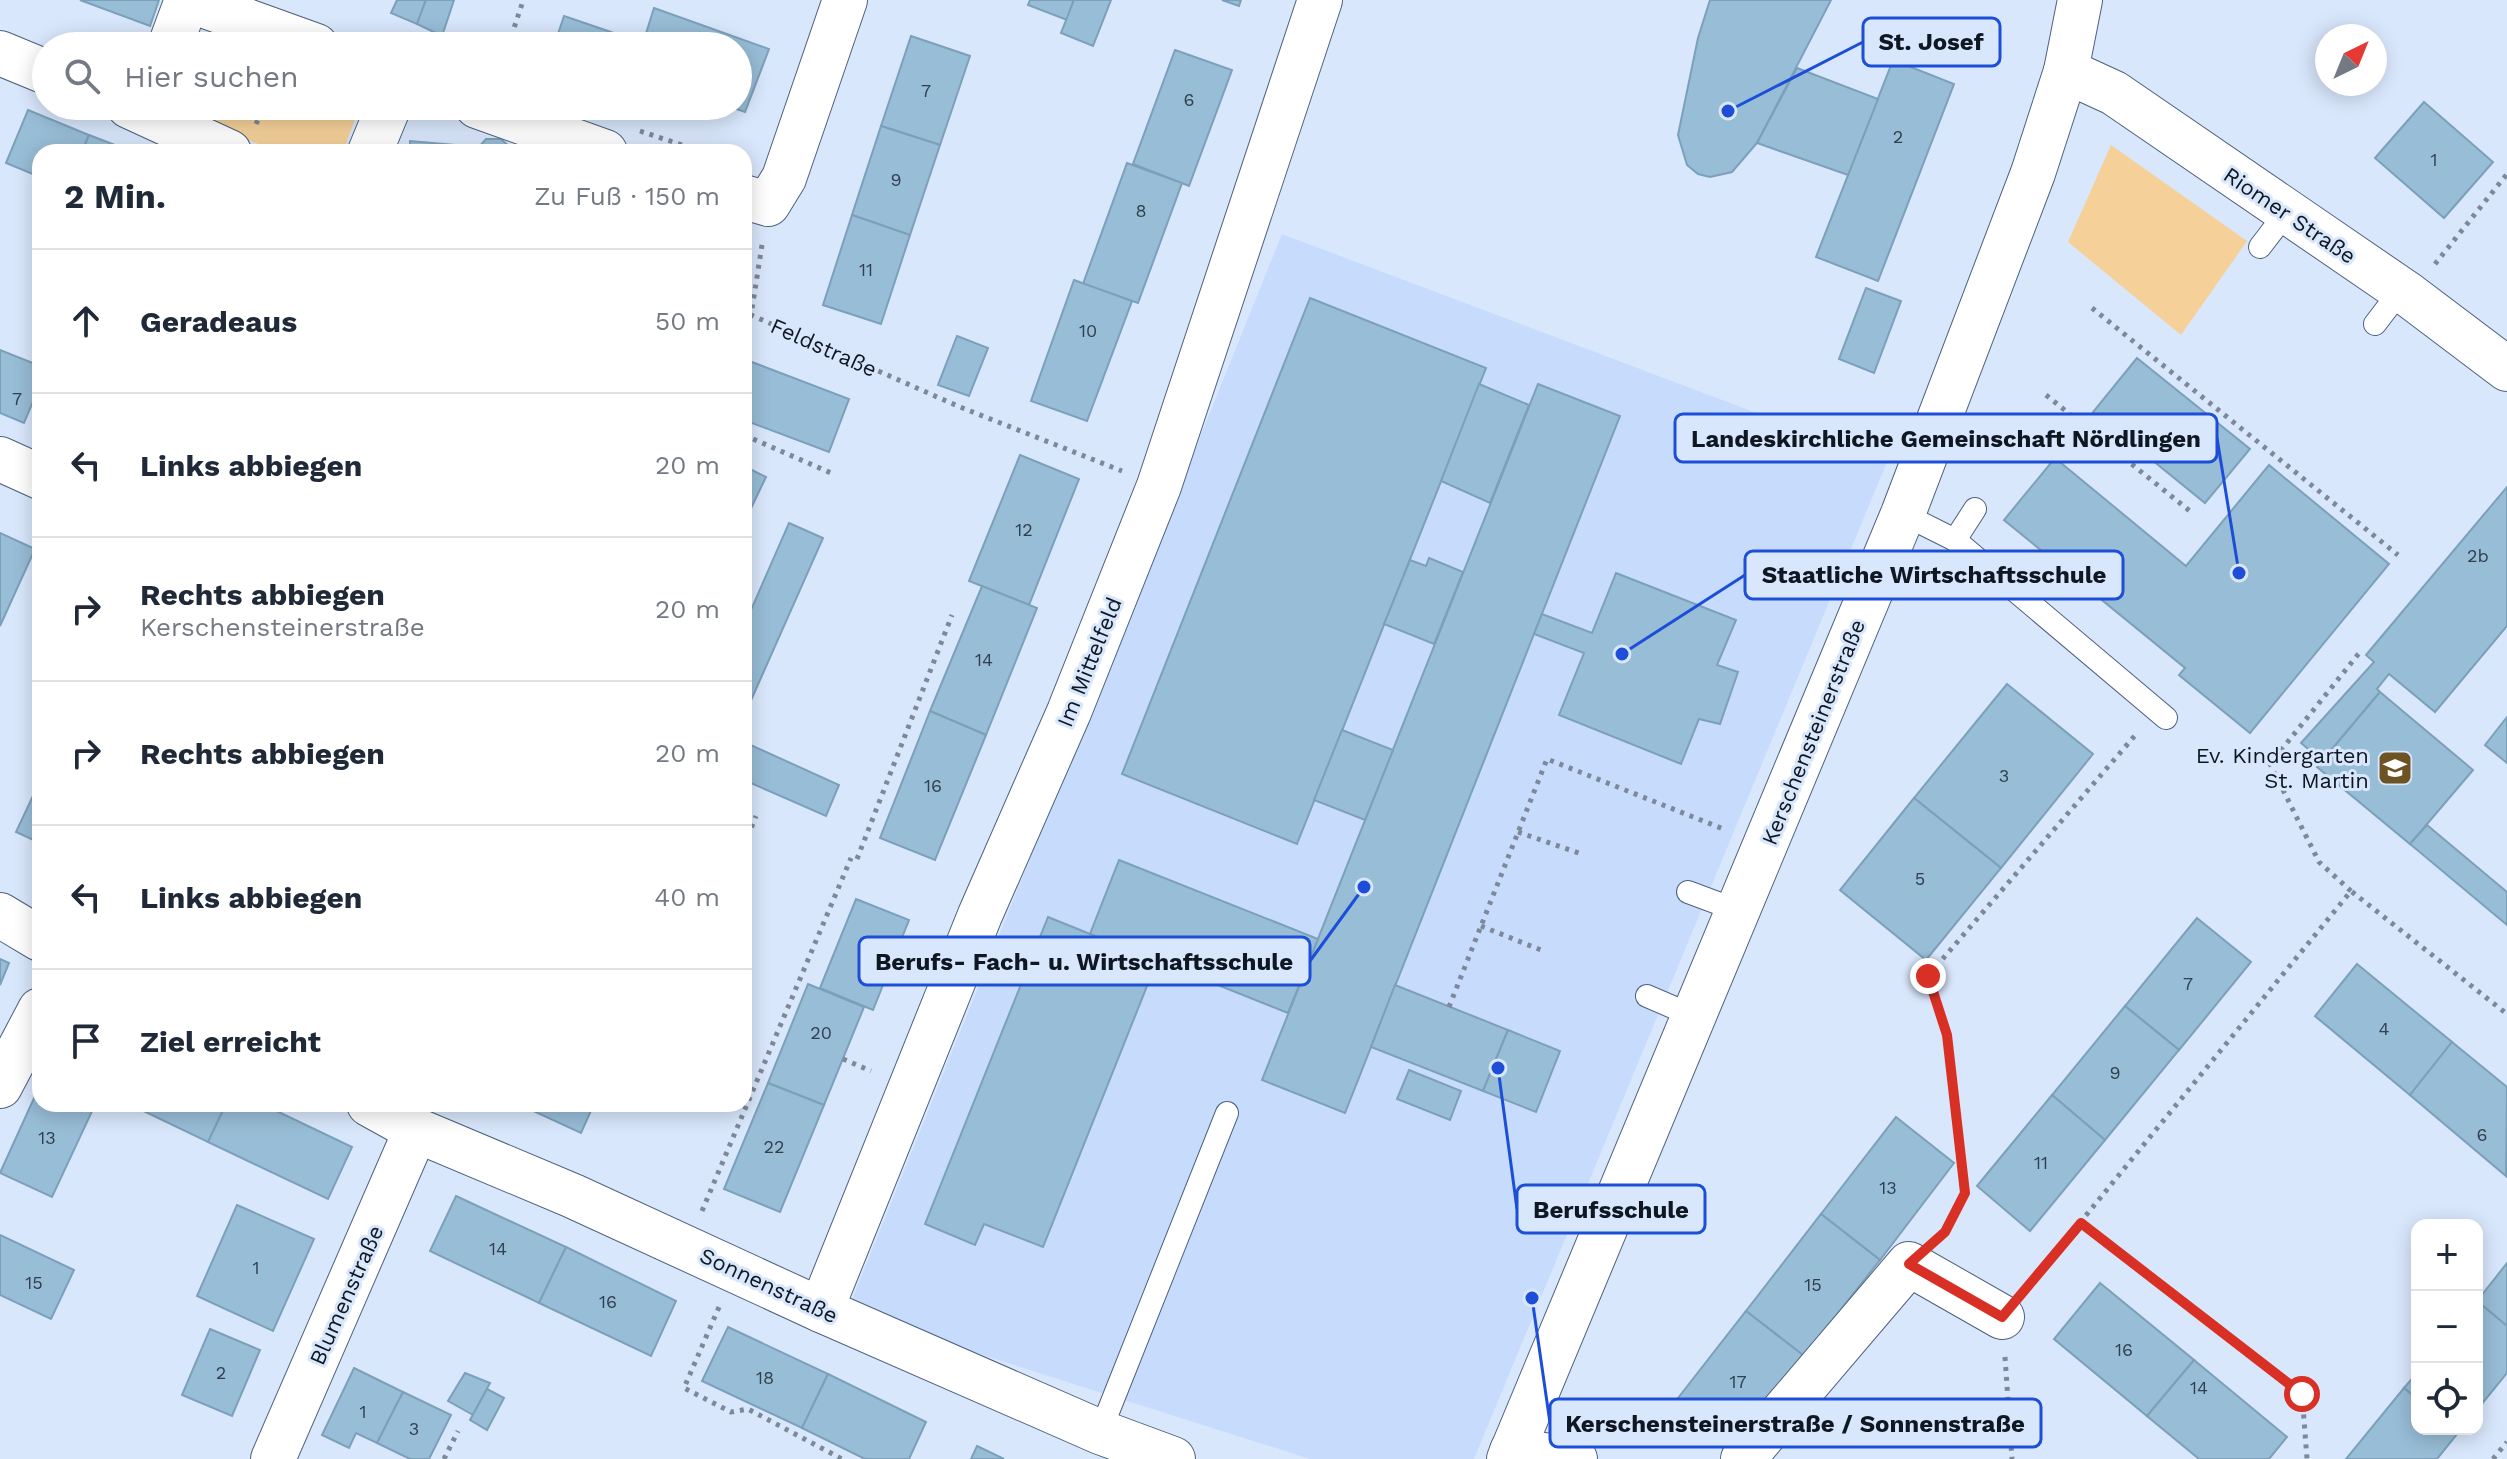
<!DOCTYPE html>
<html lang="de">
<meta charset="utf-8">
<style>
body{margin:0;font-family:"Work Sans",sans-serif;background:#f2f2f3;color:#1f2937}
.controls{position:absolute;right:24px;bottom:24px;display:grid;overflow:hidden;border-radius:16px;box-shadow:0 4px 20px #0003}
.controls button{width:72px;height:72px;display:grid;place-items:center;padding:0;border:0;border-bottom:2px solid #e0e1e3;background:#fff;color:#1f2937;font:40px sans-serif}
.compass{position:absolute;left:2315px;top:24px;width:72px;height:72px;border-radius:50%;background:#fff;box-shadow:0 4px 20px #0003;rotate:43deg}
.stop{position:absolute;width:24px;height:24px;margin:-18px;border:6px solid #d93025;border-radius:50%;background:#fff}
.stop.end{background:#d93025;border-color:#fff;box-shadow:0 2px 8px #0008}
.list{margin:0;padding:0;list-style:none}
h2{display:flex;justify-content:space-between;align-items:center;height:104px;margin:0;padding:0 32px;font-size:34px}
h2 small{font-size:26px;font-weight:400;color:#747a83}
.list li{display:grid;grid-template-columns:52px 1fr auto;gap:24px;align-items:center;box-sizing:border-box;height:144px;padding:0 32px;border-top:2px solid #e0e1e3}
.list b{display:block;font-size:30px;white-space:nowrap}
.list p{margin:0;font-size:26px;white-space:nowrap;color:#747a83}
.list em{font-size:26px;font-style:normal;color:#747a83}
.icon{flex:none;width:44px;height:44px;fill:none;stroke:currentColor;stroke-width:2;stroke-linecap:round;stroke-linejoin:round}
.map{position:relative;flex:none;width:2507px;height:1459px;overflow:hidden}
.search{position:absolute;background:#fff;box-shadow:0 4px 20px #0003;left:32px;top:32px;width:720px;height:88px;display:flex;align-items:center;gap:20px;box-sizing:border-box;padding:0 28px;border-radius:44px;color:#747a83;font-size:30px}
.panel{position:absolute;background:#fff;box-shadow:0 4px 20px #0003;left:32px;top:144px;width:720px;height:968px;border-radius:24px}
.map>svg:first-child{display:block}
.built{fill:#c7dcfd}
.green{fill:#f5d199}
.building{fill:#98bdd7;stroke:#7ca0ba;stroke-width:2}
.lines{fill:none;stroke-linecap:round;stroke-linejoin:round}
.service-casing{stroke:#4d617f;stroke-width:24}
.minor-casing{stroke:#4d617f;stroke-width:46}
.tertiary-casing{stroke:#4d617f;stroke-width:46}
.path{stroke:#7d8899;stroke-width:5;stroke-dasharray:4 6;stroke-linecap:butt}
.service{stroke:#fff;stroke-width:22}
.minor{stroke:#fff;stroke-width:44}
.tertiary{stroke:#fff;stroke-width:44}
.route{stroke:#d93025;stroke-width:10}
.labels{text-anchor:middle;stroke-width:6;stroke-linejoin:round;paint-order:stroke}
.number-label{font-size:18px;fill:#314050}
.street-label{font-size:22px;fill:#0f1723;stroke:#d9e7fc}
.poi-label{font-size:22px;fill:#0f1723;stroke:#d9e7fc;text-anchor:end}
.leader{fill:none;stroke:#1d4ed8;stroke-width:3}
.callout-dot{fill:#1d4ed8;stroke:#d9e7fc;stroke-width:3}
.callout{fill:#d9e7fc;stroke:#1d4ed8;stroke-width:3}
.callout-label{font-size:24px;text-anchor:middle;font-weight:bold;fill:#0f1723}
</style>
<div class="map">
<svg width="2507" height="1459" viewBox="0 0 2507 1459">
<rect width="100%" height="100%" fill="#d9e7fc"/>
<!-- built -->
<polygon class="built" points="1282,234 1887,462 1474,1459 1310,1459 847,1312"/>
<!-- green -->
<g class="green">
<polygon points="216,29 263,46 208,46"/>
<polygon points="181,106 360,106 343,152 278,152 178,111"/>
<polygon points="2111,145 2247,241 2181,335 2068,242"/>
</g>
<!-- building -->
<g class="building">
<polygon points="80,0 159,0 150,26"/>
<polygon points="397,0 426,0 417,24 391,13"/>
<polygon points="426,0 454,0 442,36 417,24"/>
<polygon points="1030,0 1074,0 1067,20 1028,5"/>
<polygon points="1074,0 1111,0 1093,46 1061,33"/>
<polygon points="1222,0 1241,0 1239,6"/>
<polygon points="1710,0 1831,0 1757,143 1732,172 1710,177 1698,174 1687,165 1678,135 1698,38"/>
<polygon points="654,8 769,49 745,112 728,106 738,106 738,46 642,46"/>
<polygon points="564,16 643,43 642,46 554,46"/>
<polygon points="911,36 970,56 940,145 881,126"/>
<polygon points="1175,50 1232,70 1189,186 1133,164"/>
<polygon points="1893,60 1954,84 1878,281 1816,257"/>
<polygon points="1797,68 1878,99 1848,175 1757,143"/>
<polygon points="2424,102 2493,162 2444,218 2375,158"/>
<polygon points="28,110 89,135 82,152 40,152 40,177 6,163"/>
<polygon points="881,126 940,145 910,235 852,215"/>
<polygon points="89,135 133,152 82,152"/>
<polygon points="486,139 501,139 512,149 542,152 410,152 410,141 479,147"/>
<polygon points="1127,163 1182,183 1138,303 1083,284"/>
<polygon points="852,215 910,235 881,324 823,305"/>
<polygon points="1074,280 1132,301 1087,421 1031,401"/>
<polygon points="1866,288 1901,301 1874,373 1839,359"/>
<polygon points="1310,298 1486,368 1297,844 1122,774"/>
<polygon points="957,336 988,348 969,396 938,385"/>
<polygon points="0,350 40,366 40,385 24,423 0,413"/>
<polygon points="2137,358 2250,449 2205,503 2093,412"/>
<polygon points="744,359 849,399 829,452 744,420"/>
<polygon points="1479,384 1529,405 1490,503 1441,481"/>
<polygon points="1538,384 1620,416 1345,1113 1262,1080"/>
<polygon points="1020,455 1079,479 1029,605 969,581"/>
<polygon points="2055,458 2186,566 2269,465 2389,564 2250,733 2179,675 2185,668 2004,520"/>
<polygon points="744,466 766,477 744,523"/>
<polygon points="2507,487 2507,626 2435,712 2389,674 2377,689 2380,692 2322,761 2301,743 2374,662 2366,655"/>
<polygon points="789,523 823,538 744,716 744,626"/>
<polygon points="0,533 35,549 0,626"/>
<polygon points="1429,558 1463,572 1434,644 1384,624 1410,560 1426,566"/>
<polygon points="1616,573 1736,620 1717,665 1738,672 1720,724 1699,719 1681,764 1559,715 1584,653 1534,634 1542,614 1592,633"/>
<polygon points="982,586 1037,608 986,735 930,711"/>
<polygon points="2007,684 2093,754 2001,868 1914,798"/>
<polygon points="2380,692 2473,770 2410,844 2317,767"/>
<polygon points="930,711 986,735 935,860 880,838"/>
<polygon points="2507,717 2507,763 2485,745"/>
<polygon points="1342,730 1393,750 1365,820 1314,800"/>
<polygon points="744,742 839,785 826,816 744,780"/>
<polygon points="40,781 40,843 16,832"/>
<polygon points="1914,798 2001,868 1926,960 1840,890"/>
<polygon points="2427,825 2507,892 2507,925 2410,844"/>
<polygon points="1119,860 1318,939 1288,1013 1090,934"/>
<polygon points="856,899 909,920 873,1010 820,988"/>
<polygon points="1048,917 1157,961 1043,1247 984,1224 975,1245 925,1224"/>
<polygon points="2197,918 2251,962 2179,1050 2125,1006"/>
<polygon points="0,959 9,963 0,985"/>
<polygon points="2357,964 2452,1042 2410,1095 2315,1016"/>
<polygon points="808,984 864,1007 824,1105 768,1083"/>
<polygon points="1395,985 1508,1030 1483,1091 1371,1047"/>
<polygon points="2125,1006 2179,1050 2105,1140 2052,1095"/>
<polygon points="1508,1030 1560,1051 1536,1112 1483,1091"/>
<polygon points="2452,1042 2507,1087 2506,1176 2410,1095"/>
<polygon points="1409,1070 1461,1091 1450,1120 1397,1099"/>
<polygon points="768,1083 824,1105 780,1212 724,1189"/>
<polygon points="40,1085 40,1104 94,1107 52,1197 0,1173"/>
<polygon points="2052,1095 2105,1140 2030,1231 1977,1186"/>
<polygon points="129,1104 226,1104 208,1142"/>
<polygon points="226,1104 262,1104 352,1147 328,1199 208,1142"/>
<polygon points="531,1104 594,1104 581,1133 529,1109"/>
<polygon points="1896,1117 1954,1163 1880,1260 1821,1214"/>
<polygon points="456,1196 566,1247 539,1303 430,1251"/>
<polygon points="237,1205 314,1239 273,1331 197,1296"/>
<polygon points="1821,1214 1880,1260 1804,1356 1746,1311"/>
<polygon points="0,1235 74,1270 51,1319 0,1295"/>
<polygon points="566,1247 676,1301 651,1356 539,1303"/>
<polygon points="2507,1263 2507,1326 2477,1301"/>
<polygon points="2100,1283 2194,1360 2147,1416 2054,1339"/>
<polygon points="2477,1301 2507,1326 2507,1373 2477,1410"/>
<polygon points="1746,1311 1804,1356 1730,1453 1671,1407"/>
<polygon points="728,1327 828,1374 802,1428 702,1381"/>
<polygon points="210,1329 260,1350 232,1416 182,1395"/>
<polygon points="2194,1360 2287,1437 2269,1459 2199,1459 2147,1416"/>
<polygon points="354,1368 403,1392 377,1443 356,1433 349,1448 322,1435"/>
<polygon points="465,1373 490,1383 473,1415 448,1401"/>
<polygon points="2417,1373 2417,1399 2404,1388"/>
<polygon points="828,1374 926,1422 909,1459 865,1459 802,1428"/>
<polygon points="2404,1388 2417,1399 2417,1429 2453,1429 2458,1433 2437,1459 2346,1459"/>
<polygon points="487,1389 504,1398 487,1430 470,1420"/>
<polygon points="403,1392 451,1415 429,1459 410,1459 377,1443"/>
<polygon points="977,1446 1004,1459 971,1459"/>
</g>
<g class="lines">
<defs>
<g id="service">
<polyline points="2260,247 2286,213"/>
<polyline points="2375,324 2401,290"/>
<polyline points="1903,514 1955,540 1975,509"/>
<polyline points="1955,540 2166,718"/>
<polyline points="1688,892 1739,911"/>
<polyline points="1647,996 1696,1017"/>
<polyline points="1100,1432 1227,1113"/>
</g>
<g id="minor">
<polyline points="189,0 316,46"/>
<polyline points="170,46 187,0"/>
<polyline points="0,53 46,72"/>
<polyline points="2066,71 2114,93 2409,295 2507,369"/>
<polyline points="129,106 229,152"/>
<polyline points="477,106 605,152"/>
<polyline points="370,152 389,106"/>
<polyline points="744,197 768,204 784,178 845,0"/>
<polyline points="0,459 40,477"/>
<polyline points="0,915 40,939"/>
<polyline points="0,1086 40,1010"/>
<polyline points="369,1104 416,1130 573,1196 821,1310 1100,1432 1173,1459"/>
<polyline points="821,1310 980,915 1069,712 1159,486 1320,0"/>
<polyline points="1512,1451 1575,1459"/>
<polyline points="273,1459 416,1130"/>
<polyline points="1743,1459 1909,1264 2002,1317"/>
</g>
<polyline id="tertiary" points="1509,1459 1903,514 2033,173 2066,71 2080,0"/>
</defs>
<!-- service casing -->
<use href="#service" class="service-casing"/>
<!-- minor casing -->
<use href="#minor" class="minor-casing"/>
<!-- tertiary casing -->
<use href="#tertiary" class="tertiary-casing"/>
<!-- path -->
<g class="path">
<polyline points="508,46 523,1"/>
<path d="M 262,106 C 281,115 294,120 311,106"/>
<polyline points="256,124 264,107"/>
<polyline points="640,131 703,152"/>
<polyline points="762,245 751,315 960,407 1122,471"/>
<polyline points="2435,264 2507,174"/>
<polyline points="2092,308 2398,555"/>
<polyline points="2046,395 2191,512"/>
<polyline points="744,435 831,473"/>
<polyline points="1518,832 1579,853"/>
<polyline points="744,846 756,816"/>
<polyline points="857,859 952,615"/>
<polyline points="2351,891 2319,862 2270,764 2360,652"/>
<polyline points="1481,926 1541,950"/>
<polyline points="1449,1007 1547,759 1726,830"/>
<polyline points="843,1059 871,1071"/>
<polyline points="702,1211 851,858"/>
<polyline points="2081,1223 2302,1394 2307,1459"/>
<polyline points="1943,1234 1965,1193 1947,1035 1928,976 2138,732"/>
<polyline points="2029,1285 2351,891 2507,1014"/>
<polyline points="719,1307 684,1388 731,1412 748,1409 842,1459"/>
<polyline points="2005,1357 2012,1459"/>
<polyline points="444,1459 458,1431"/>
<polyline points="2493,1459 2507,1442"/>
</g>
<!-- service -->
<use href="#service" class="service"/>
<!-- minor -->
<use href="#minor" class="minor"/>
<!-- tertiary -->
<use href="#tertiary" class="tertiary"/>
</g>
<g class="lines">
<!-- route -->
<polyline class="route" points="1928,976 1947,1035 1965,1193 1945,1232 1909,1264 2002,1317 2081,1223 2302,1394"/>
</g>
<!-- icons -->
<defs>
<symbol id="school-square" viewBox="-11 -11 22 22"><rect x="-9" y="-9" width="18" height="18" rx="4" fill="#6d5324" stroke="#d9e7fc"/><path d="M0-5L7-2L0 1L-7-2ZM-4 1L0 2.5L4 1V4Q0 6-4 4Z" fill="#fff"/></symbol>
</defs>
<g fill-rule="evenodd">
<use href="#school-square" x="2375" y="748" width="40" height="40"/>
</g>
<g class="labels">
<!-- number labels -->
<g class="number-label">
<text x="926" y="97">7</text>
<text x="1189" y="106">6</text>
<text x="1898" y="143">2</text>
<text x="2434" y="166">1</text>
<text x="896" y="186">9</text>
<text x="1141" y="217">8</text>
<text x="866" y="276">11</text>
<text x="1088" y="337">10</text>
<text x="17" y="405">7</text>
<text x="1024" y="536">12</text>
<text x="2478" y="562">2b</text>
<text x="984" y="666">14</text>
<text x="2004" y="782">3</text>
<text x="933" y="792">16</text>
<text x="1920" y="885">5</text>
<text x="2188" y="990">7</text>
<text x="2384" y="1035">4</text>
<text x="821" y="1039">20</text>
<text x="2115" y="1079">9</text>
<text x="2482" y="1141">6</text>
<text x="47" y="1144">13</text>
<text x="774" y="1153">22</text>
<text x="2041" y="1169">11</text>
<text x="1888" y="1194">13</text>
<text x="498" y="1255">14</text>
<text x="256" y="1274">1</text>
<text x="34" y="1289">15</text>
<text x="1813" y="1291">15</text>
<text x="608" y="1308">16</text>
<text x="2124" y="1356">16</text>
<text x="221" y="1379">2</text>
<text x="765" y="1384">18</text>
<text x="1738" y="1388">17</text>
<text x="2199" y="1394">14</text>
<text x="363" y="1418">1</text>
<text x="414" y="1435">3</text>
</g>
<!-- street labels -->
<g class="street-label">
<text transform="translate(2290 215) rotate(34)" y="8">Riomer Straße</text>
<text transform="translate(824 347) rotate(24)" y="8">Feldstraße</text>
<text transform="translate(1089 662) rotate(-68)" y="8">Im Mittelfeld</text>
<text transform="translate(1813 732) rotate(-68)" y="8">Kerschensteinerstraße</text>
<text transform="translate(769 1285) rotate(25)" y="8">Sonnenstraße</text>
<text transform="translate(346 1295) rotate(-66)" y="8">Blumenstraße</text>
</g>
<!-- poi labels -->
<g class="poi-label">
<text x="2369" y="763">Ev. Kindergarten<tspan x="2369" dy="25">St. Martin</tspan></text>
</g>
</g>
<!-- callouts -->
<path class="leader" d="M1728 111L1863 42M2239 573L2217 438M1622 654L1745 575M1364 887L1310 961M1498 1068L1517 1209M1532 1298L1550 1423"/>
<g class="callout-dot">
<circle cx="1728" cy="111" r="8"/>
<circle cx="2239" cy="573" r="8"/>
<circle cx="1622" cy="654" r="8"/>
<circle cx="1364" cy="887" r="8"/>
<circle cx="1498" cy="1068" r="8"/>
<circle cx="1532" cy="1298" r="8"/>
</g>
<g class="callout">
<rect x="1863" y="18" width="137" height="48" rx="8"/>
<rect x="1675" y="414" width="542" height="48" rx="8"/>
<rect x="1745" y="551" width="378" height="48" rx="8"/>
<rect x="859" y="937" width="451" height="48" rx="8"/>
<rect x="1517" y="1185" width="188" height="48" rx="8"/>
<rect x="1550" y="1399" width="491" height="48" rx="8"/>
</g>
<g class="callout-label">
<text x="1931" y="50">St. Josef</text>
<text x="1946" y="447">Landeskirchliche Gemeinschaft Nördlingen</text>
<text x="1934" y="583">Staatliche Wirtschaftsschule</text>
<text x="1084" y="970">Berufs- Fach- u. Wirtschaftsschule</text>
<text x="1611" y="1218">Berufsschule</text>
<text x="1795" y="1432">Kerschensteinerstraße / Sonnenstraße</text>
</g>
</svg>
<div class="controls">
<button>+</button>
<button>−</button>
<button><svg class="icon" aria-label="locate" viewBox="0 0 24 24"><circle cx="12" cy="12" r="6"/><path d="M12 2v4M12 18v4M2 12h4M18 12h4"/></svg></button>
</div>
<svg class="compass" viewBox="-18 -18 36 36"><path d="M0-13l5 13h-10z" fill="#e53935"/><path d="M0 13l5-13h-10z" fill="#747a83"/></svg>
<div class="stop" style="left:2302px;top:1394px"></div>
<div class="stop end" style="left:1928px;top:976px"></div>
<div class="search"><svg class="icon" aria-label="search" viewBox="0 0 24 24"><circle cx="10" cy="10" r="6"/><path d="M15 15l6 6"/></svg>Hier suchen</div>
<section class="panel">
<h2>2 Min.<small>Zu Fuß · 150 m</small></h2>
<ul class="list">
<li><svg class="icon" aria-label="ahead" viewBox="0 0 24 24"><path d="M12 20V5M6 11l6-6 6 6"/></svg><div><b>Geradeaus</b></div><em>50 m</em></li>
<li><svg class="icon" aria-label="left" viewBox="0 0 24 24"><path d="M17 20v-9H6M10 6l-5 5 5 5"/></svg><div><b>Links abbiegen</b></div><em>20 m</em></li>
<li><svg class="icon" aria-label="right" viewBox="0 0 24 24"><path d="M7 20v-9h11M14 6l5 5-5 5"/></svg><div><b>Rechts abbiegen</b><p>Kerschensteinerstraße</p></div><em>20 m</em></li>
<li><svg class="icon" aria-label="right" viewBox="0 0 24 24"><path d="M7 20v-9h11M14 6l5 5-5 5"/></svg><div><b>Rechts abbiegen</b></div><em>20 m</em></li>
<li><svg class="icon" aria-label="left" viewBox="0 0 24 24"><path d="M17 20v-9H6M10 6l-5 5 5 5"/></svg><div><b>Links abbiegen</b></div><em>40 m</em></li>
<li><svg class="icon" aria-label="arrive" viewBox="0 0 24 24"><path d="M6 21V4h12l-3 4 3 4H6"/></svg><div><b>Ziel erreicht</b></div></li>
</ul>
</section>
</div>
